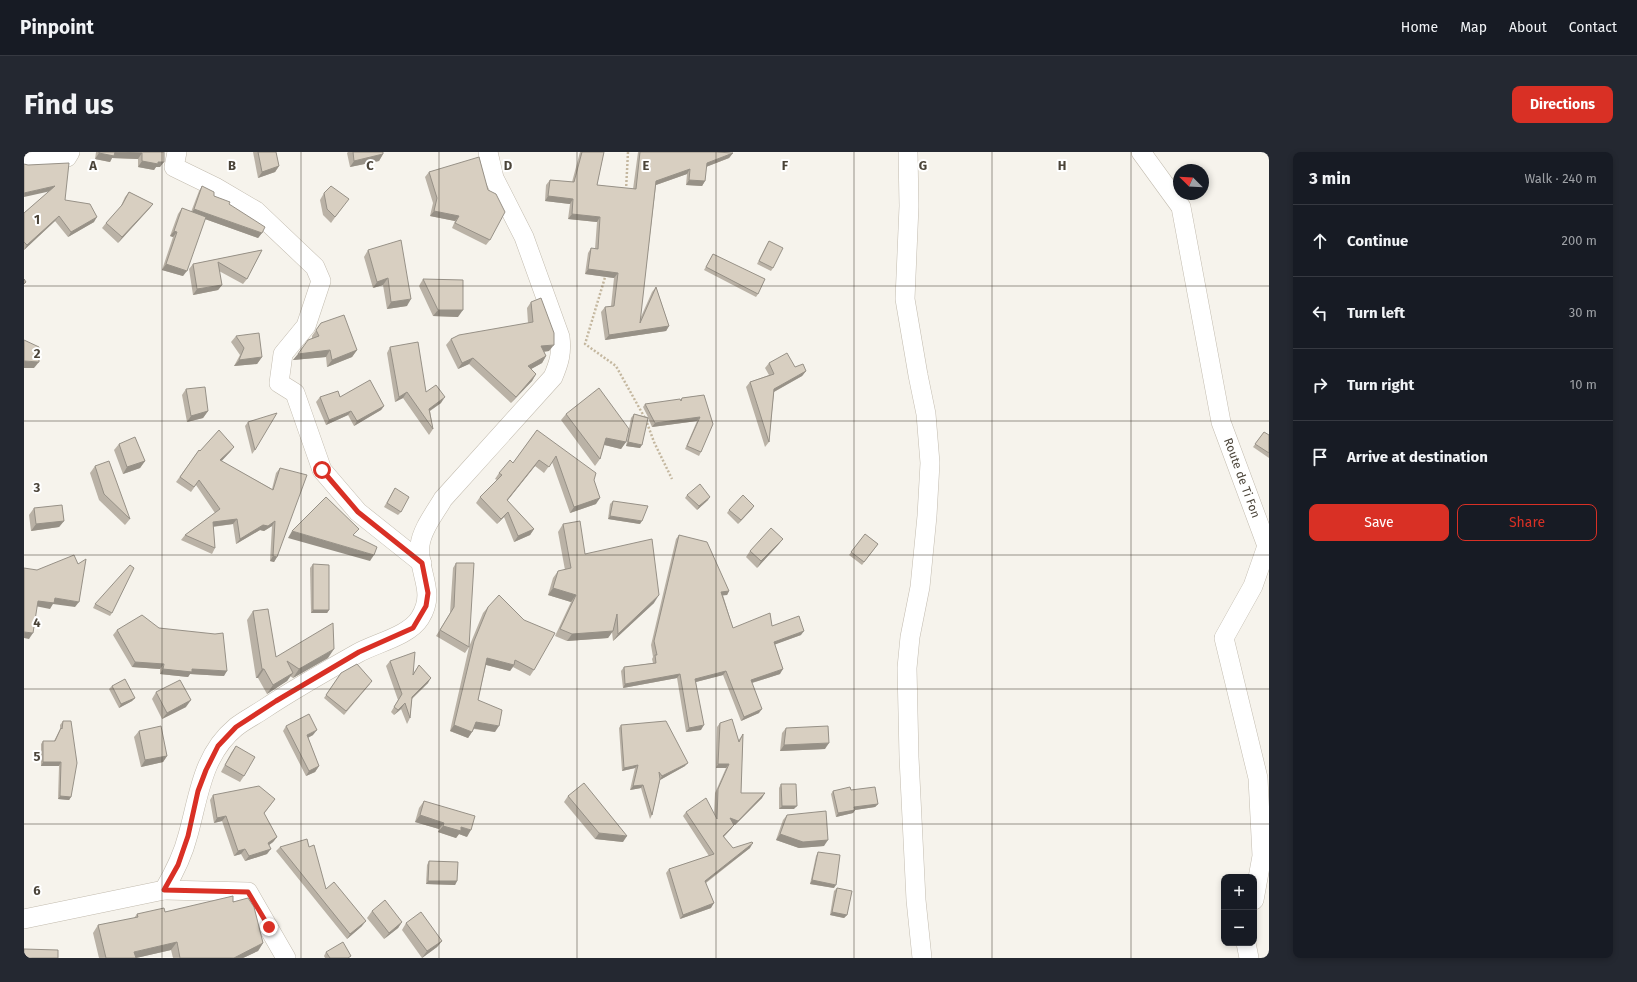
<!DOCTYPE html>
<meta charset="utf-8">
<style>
body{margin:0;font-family:"Fira Sans",sans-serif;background:#242831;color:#f1f3f6}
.controls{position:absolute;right:12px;bottom:12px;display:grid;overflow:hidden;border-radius:8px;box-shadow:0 2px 6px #0003}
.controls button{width:36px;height:36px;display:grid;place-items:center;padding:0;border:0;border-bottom:1px solid #363941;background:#171b24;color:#f1f3f6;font:20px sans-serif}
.compass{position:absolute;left:1149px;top:12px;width:36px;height:36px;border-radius:50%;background:#171b24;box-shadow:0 2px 6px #0003;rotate:294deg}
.stop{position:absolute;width:12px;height:12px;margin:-9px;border:3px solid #d93025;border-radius:50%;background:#fff}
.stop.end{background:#d93025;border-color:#fff;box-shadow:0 1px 4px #0008}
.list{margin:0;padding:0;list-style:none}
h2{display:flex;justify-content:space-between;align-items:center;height:52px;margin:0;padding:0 16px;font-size:17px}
h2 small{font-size:13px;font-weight:400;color:#9ea1a6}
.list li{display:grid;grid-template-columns:26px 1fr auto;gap:12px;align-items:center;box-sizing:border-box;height:72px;padding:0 16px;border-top:1px solid #363941}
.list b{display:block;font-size:15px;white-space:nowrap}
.list em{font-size:13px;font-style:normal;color:#9ea1a6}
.actions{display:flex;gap:8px;padding:12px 16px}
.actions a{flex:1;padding:9px 0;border:1px solid #d93025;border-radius:8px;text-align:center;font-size:14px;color:#d93025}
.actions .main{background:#d93025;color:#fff}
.icon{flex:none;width:22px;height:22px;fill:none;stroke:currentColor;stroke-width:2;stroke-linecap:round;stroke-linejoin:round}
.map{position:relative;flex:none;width:1245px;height:806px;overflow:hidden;border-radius:8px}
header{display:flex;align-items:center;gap:24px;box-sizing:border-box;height:56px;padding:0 20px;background:#171b24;border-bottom:1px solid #363941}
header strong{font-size:19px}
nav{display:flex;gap:22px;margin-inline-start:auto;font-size:14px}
.intro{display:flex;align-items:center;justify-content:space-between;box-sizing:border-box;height:96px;padding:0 24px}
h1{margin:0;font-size:28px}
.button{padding:10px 18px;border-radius:8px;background:#d93025;color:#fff;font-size:14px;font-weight:700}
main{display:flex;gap:24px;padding:0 24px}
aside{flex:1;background:#171b24;border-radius:8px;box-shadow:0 2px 6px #0003}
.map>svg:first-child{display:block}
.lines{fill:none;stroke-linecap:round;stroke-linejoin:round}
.street-casing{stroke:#c2bbae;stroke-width:20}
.path{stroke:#c4b79f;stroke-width:2.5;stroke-dasharray:2 2;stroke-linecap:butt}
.street{stroke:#fff;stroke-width:19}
.wall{fill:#bab2a6}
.shaded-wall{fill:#979187}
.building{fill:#d8cfc1;stroke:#979187}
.route{stroke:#d93025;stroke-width:5}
.grid{fill:none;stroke:#4b4439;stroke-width:1;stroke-opacity:0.55}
.labels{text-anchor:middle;stroke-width:4;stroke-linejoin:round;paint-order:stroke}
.street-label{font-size:12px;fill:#4b4439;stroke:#fff}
.grid-label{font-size:13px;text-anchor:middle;font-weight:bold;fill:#4b4439;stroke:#fff;stroke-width:4;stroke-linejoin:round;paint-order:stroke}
</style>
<header>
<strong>Pinpoint</strong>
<nav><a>Home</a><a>Map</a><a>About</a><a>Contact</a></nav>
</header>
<div class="intro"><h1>Find us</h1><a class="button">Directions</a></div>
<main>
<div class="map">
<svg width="1245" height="806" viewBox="0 0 1245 806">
<rect width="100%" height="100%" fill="#f6f3ec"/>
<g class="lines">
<defs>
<g id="street">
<polyline points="153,0 150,15 191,35 232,59 291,115 297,129 282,174 259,202 255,231 271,241 298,318 334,360 398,411"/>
<polyline points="884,0 885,54 881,147 894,223 902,262 906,311 903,364 896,435 886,485 883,516 885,605 892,748 898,806"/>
<polyline points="1117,0 1157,55 1197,270 1243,394 1229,434 1200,486 1234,626 1238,704 1230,748"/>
<polyline points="0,7 43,5 46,0"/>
<polyline points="140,738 224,740 262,806"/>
<path d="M 0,767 L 140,738 C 150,721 159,703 164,683 C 175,644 178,603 212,575 C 221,568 231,563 240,557 C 270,537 302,519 334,501 C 352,491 385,484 396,466 C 413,439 393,421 396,393 C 398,377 411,361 419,347 L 529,225 C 535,211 538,201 536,185 L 500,85 L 470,26 L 464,0"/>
<polyline points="1222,791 1225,806"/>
</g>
</defs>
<!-- street casing -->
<use href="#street" class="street-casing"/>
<!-- path -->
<g class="path">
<polyline points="602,38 604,0"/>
<polyline points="582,122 561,192 592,214 622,268 630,290 648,327"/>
</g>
<!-- street -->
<use href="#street" class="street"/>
</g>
<!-- wall -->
<g class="wall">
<polygon points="72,0 140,0 136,15 132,15 130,18 114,15 114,7 88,6 86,10 71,7"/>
<polygon points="229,0 252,0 255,14 251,20 234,26"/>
<polygon points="324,0 359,0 359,2 355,9 326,15 323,1"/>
<polygon points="556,0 580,0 573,33 609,37 614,0 692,0 709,1 705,6 682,15 681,29 678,34 662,33 663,22 632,33 616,167 628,140 632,135 645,174 642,179 581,188 577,160 581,155 587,154 590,126 561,122 564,101 567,96 571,97 573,70 544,67 546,52 521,49 522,33 526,28 548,30"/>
<polygon points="0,12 41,48 70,70 44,85 31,69 0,98 0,61 25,40"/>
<polygon points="405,20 466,88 462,93 428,76 431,69 406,64 409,51 401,25"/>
<polygon points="178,34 190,44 205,52 238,81 234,86 181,67 159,124 138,118 149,85 146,84 154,62 158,56 167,60 175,39"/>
<polygon points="105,40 129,52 125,57 94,91 78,76 82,71 96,56 101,45"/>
<polygon points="300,41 320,53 307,71 299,63 296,48"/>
<polygon points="745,89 749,116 747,119 733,112 743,92"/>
<polygon points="238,98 223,127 219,132 195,119 198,133 194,138 169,143 165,117 169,112"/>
<polygon points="344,98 383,154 363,157 359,133 349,136 340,105"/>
<polygon points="689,102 734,142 732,145 680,118"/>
<polygon points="399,127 434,165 409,164 395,134"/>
<polygon points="507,150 525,199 520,200 522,204 518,211 507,217 512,222 508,229 487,251 445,212 434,217 422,193 427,187 504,171 503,156"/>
<polygon points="297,171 333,198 328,205 303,215 302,205 269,208 288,186 288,184"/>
<polygon points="212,184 238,205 233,212 210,214 216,203 207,190"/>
<polygon points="366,195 402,240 417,251 406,259 409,277 405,283 379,246 371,250 363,201"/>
<polygon points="745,211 771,215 782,219 778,224 750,240 745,290 741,295 722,235 726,230 745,223 741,216"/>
<polygon points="162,237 184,259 179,266 163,270 158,243"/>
<polygon points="680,243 677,300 675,304 661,297 673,269 628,275 624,266 616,296 602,294 605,278 602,290 597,297 580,293 576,307 571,314 537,268 542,262 605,277 607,266 610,262 624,265 619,255 621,252 657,248 658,246"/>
<polygon points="296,245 316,245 360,254 357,258 330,274 324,263 302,273 292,250"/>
<polygon points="224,270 231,298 228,302 221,274"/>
<polygon points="513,278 570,328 572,352 546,361 528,310 520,321 511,314 483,349 510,377 506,383 490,390 480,365 473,372 452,351 456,345 473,328 471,327 475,321 489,311"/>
<polygon points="1240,280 1245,283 1245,306 1229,295"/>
<polygon points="95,292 121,309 116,316 99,322 90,298"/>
<polygon points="210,295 206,300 197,309 248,337 252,321 256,316 253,405 250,410 246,409 248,374 240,379 236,378 212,392 209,372 189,375 191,396 188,402 157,388 161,383 191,361 172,333 167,340 152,330 175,298 176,299"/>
<polygon points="71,314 106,367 101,373 75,348 66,321"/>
<polygon points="371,336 377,360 374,363 360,355"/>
<polygon points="663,343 684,348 673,358 661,346"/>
<polygon points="589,349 616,372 584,367 586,352"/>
<polygon points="10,356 40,369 35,375 7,379 5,363"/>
<polygon points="728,357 714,372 703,361 705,358"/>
<polygon points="539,372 561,402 630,451 589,489 588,480 584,486 543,489 531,484 547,450 524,443 529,426 534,419 541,418 534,380"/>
<polygon points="841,382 854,392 838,413 825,403"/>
<polygon points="655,383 705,439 703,443 699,443 709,476 748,474 777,483 751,492 756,522 728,531 735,561 717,569 699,523 672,530 677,578 662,580 653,526 599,536 597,519 600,515 629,511 628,507 629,505 627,493 652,387"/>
<polygon points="759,387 754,393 733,416 722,405 726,399"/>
<polygon points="432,411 445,495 441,501 412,484 426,461 429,416"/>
<polygon points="289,412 305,458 303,461 287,461 286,416"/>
<polygon points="71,452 88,461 86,464 69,456"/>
<polygon points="464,455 510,518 506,524 489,515 486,519 462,513 454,548 471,580 450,577 444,586 426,579 445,495 459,461"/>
<polygon points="229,459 252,505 304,506 269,526 266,524 263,529 243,542 234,526 232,526 223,468"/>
<polygon points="135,476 200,524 166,522 164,525 136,522 136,517 108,515 89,483 93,478"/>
<polygon points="366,509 389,522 395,513 404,531 388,547 386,566 383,572 377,557 370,563 367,560 374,548 362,514"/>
<polygon points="317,521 346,532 320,563 300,546"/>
<polygon points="88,534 111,546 108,549 95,556 85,537"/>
<polygon points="132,540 162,555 138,567 128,547"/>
<polygon points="39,569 47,645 45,648 34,647 35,614 17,614 17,592 19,589 30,589 36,577 36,573"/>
<polygon points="696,571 714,589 719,582 717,641 738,646 711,673 710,673 707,677 700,685 709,696 726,696 682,731 687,756 656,767 642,721 645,717 685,704 659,664 662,660 690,662 691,641 702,616 692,616 693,575"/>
<polygon points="597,573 661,614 636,628 628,663 626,667 617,636 606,638 611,616 598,619 595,576"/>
<polygon points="262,574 289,583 284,586 295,614 291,620 282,624 259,579"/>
<polygon points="762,576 801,597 756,599 758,581"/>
<polygon points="115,579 143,604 139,610 117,615 110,585"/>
<polygon points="212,594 220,624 216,630 197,620 207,601"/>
<polygon points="757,632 770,657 755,657 755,636"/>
<polygon points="827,638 854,652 851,655 831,658 829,661 812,665 807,642 809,639"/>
<polygon points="189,643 251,647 240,662 253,685 249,690 245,693 243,702 221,709 217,702 210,704 198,669 190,671 186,648"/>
<polygon points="544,644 599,690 571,687 540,650"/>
<polygon points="400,649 443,685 435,682 432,686 414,680 415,677 391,670 395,656"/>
<polygon points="763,663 800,694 775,696 752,688 759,668"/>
<polygon points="256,695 285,695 302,737 338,774 323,787 252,699"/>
<polygon points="794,700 810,736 786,732 792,704"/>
<polygon points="405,709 433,729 431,733 402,732 403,713"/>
<polygon points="813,736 823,763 820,766 806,763 810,739"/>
<polygon points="209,750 239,791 234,799 219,806 149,806 147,798 112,806 75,806 69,781 74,773 110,766 113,762 141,760"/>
<polygon points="348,759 378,770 374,776 360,787 343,766"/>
<polygon points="382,771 418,789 413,795 398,806 378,778"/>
<polygon points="302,800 326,806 301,806 300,804"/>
</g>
<!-- shaded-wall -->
<g class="shaded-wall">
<polygon points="91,0 118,1 114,7 88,6 86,10 71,7 75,1"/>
<polygon points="709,1 705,6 679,16 683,11"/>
<polygon points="359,2 355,9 326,15 330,9"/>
<polygon points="118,9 134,10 140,10 136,15 132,15 130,18 114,15"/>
<polygon points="255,14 251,20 234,26 238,20"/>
<polygon points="666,17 663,22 629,34 632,29"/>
<polygon points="665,28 681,29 678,34 662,33"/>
<polygon points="31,34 27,39 0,45 0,41"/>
<polygon points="524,44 549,47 546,52 521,49"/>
<polygon points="129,52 125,57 94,91 98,85"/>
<polygon points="170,57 238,81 234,86 167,62"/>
<polygon points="410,59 435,64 431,69 406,64"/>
<polygon points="548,62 576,65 573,70 544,67"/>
<polygon points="35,64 31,69 0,98 3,93"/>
<polygon points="73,65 70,70 44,85 47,80"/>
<polygon points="150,79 153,80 149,85 146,84"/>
<polygon points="142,112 163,119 159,124 138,118"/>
<polygon points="564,117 594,121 590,126 561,122"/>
<polygon points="364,126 359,133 349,136 353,130"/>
<polygon points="198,133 194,138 169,143 173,137"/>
<polygon points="387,147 383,154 363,157 367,150"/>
<polygon points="414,158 439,158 434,165 409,164"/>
<polygon points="645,174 642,179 581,188 585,183"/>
<polygon points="530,193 525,199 512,200 517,194"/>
<polygon points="306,198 302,205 269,208 274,202"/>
<polygon points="333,198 328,205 303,215 308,208"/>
<polygon points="522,204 518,211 500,221 504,214"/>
<polygon points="238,205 233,212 210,214 215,208"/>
<polygon points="449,206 445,212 434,217 438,211"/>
<polygon points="0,209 15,210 10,216 0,216"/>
<polygon points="782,219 778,224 746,242 750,237"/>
<polygon points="512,222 508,229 487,251 492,245"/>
<polygon points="383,240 379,246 371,250 375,245"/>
<polygon points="421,245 417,251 401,262 405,257"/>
<polygon points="360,254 357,258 330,274 333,269"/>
<polygon points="184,259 179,266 163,270 167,264"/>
<polygon points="327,259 324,263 302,273 305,268"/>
<polygon points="676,265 673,269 628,275 631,271"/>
<polygon points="582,286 602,290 597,297 577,292"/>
<polygon points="604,290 618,293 616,296 602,294"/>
<polygon points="210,295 206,300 193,314 196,308"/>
<polygon points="515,308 511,314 479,354 483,348"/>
<polygon points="121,309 116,316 99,322 103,315"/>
<polygon points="686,345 684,348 673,358 675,354"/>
<polygon points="576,346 572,352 546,361 550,355"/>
<polygon points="730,354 728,357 714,372 717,368"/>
<polygon points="484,360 480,365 473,372 477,367"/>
<polygon points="586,364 618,369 616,372 584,367"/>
<polygon points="213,367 209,372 185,375 189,370"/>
<polygon points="40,369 35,375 7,379 12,372"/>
<polygon points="251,369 248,374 240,379 236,378 212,392 216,387 239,373"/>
<polygon points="510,377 506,383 490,390 494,384"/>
<polygon points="268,379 350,403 346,409 264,386"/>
<polygon points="759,387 754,393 733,416 737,409"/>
<polygon points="249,404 253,405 250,410 246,409"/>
<polygon points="529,436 552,443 547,450 524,443"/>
<polygon points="705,439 703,443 695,444 697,440"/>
<polygon points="635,443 630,451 589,489 594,482"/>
<polygon points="31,446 55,450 51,455 29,452 26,457 11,454 14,449"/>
<polygon points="289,458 305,458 303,461 287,461"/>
<polygon points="589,479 584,486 543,489 548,482"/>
<polygon points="780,479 777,483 747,494 750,490"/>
<polygon points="0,480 9,481 5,487 0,486"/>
<polygon points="310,497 304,506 269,526 275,517"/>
<polygon points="463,506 490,513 486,519 459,512"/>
<polygon points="111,510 140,512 136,517 108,515"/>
<polygon points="139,517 168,517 203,519 200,524 166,522 164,525 136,522"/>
<polygon points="238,517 240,517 234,526 232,526"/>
<polygon points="759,517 756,522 724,532 727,528"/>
<polygon points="702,519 699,523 668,531 671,527"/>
<polygon points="269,521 263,529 243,542 249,533"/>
<polygon points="656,522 653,526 599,536 601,532"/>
<polygon points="407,526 404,531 384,550 388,545"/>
<polygon points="111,546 108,549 95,556 97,552"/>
<polygon points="167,548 162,555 138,567 143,561"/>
<polygon points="381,551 377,557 370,563 374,558"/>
<polygon points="738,557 735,561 717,569 720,565"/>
<polygon points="452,570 475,574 471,580 448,576"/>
<polygon points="430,573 448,580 444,586 426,579"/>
<polygon points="680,573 677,578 662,580 665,576"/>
<polygon points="293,578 289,583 279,588 283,583"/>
<polygon points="805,591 801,597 756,599 760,593"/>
<polygon points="143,604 139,610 117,615 121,608"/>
<polygon points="19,610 37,610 35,614 17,614"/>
<polygon points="664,611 661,614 636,628 638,624"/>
<polygon points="694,612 705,612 702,616 692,616"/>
<polygon points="614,613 611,616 598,619 600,616"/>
<polygon points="295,614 291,620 282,624 285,619"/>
<polygon points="619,633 617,636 606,638 609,634"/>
<polygon points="741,641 738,646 711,673 703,670 706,666"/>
<polygon points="36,644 47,645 45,648 34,647"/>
<polygon points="854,652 851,655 831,658 829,661 812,665 814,661 830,655"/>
<polygon points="758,654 773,654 770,657 755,657"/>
<polygon points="396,663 420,671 415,677 391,670"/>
<polygon points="202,664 198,669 190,671 193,666"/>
<polygon points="710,673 707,677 696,688 699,684"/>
<polygon points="419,674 437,675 447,678 443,685 435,682 432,686 414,680"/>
<polygon points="575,681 603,684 599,690 571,687"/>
<polygon points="756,682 804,688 800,694 775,696 752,688"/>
<polygon points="253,685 249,690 241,696 244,691"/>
<polygon points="729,691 726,696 678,733 681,729"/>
<polygon points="221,697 217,702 210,704 214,699"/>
<polygon points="247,697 243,702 221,709 225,704"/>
<polygon points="788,728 812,733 810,736 786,732"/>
<polygon points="404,729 433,729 431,733 402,732"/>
<polygon points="690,751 687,756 656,767 659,763"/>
<polygon points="808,760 823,763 820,766 806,763"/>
<polygon points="342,769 338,774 323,787 326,782"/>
<polygon points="378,770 374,776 360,787 365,781"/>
<polygon points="418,789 413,795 398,806 403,799"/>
<polygon points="153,790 147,798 112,806 110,800"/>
<polygon points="239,791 234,799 219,806 210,806"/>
</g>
<!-- building -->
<g class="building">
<polygon points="75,0 140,0 140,10 134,10 134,12 118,9 118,1 91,0 90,4 75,1"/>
<polygon points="234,0 252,0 255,14 238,20"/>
<polygon points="329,0 359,0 359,2 330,9"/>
<polygon points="558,0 580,0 573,33 612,37 616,0 692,0 709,1 683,11 681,29 665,28 666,17 632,29 616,171 632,135 645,174 585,183 581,155 590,154 594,121 564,117 567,96 574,97 576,65 548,62 549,47 524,44 526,28 550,30"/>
<polygon points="455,5 464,38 472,42 481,60 466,88 431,71 435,64 410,59 413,46 405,20"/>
<polygon points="45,11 41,48 66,52 73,65 47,80 35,64 3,93 0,90 0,61 31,34 0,41 0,12 4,13"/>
<polygon points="178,34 190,40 190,44 206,50 205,52 241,75 238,81 170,57"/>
<polygon points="307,34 325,47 311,65 303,57 300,41"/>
<polygon points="105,40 129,52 98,85 82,71 98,53"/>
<polygon points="158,56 182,65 163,119 142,112 153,80 150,79"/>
<polygon points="377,88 387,147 367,150 364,126 353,130 344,98"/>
<polygon points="745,89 759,96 749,116 735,109"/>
<polygon points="238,98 223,127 194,110 198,133 173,137 169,112"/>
<polygon points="689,102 741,127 734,142 682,115"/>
<polygon points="0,127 2,130 0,132"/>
<polygon points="399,127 439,128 439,158 414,158"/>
<polygon points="517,146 530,181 530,193 517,194 522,204 504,214 512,222 492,245 449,206 438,211 427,187 435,183 509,170 507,150"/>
<polygon points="320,163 333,198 308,208 306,198 274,202 284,188 295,184 292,178 297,171"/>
<polygon points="235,181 238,205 215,208 220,196 212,184"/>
<polygon points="0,188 15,195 15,210 0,209"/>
<polygon points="394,190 402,240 412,233 421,245 405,257 409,277 383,240 375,245 366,195"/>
<polygon points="763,201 771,215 779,212 782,219 750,237 745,290 726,230 750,222 745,211"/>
<polygon points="346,228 360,254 333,269 327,259 305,268 296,245 314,239 316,245"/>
<polygon points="181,235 184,259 167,264 162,237"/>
<polygon points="575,236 605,277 602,290 582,286 576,307 542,262"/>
<polygon points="680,243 689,272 677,300 663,294 676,265 631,271 621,252 656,247 657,249 658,246"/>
<polygon points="253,261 231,298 224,270"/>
<polygon points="610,262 624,266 618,293 604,290"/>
<polygon points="195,278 210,295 196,308 249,338 256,316 283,323 253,405 249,404 251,369 244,374 239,373 216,387 213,367 189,370 191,396 161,383 196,357 175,328 170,335 156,325 175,298 176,299"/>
<polygon points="513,278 572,321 570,328 576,346 550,355 532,304 525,315 515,308 483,348 510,377 494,384 484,360 477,367 456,345 478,323 475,321 486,308 489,311"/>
<polygon points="1240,280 1245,283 1245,301 1231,292"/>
<polygon points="111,285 121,309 103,315 95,292"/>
<polygon points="85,309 106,367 80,342 71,314"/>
<polygon points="676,332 686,345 675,354 663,343"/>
<polygon points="371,336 385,345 377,360 363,351"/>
<polygon points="719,343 730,354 717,368 705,358"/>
<polygon points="302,345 335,377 329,383 353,395 350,403 268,379"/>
<polygon points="589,349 624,354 618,369 586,364"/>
<polygon points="38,353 40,369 12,372 10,356"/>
<polygon points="556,369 561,402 628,387 635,443 594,482 593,462 589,479 548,482 536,477 552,443 529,436 534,419 547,416 539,372"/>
<polygon points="747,376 759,387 737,409 726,399"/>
<polygon points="841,382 854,392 840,410 827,400"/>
<polygon points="655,383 683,390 705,439 697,440 709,476 746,461 748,474 775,464 780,479 750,490 759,517 727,528 738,557 720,565 702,519 671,527 680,573 665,576 656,522 601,532 600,515 632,511 631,503 633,503 630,489"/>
<polygon points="50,403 54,412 62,407 55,450 31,446 30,451 14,449 9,481 0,480 0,416 13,418"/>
<polygon points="432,411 450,411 445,495 416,478 430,455"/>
<polygon points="289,412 305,413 305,458 289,458"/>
<polygon points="106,413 110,416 88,461 71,452"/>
<polygon points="475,443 500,468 531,481 510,518 491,508 490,513 463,506 454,548 478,558 475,574 452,570 448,580 430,573 450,489 464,455"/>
<polygon points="244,457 252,505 309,471 310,497 275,517 263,509 269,521 249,533 240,517 238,517 229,459"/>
<polygon points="118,463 135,476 191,482 199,481 203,519 168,517 168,520 139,517 140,512 111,510 93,478"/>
<polygon points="391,500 389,523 395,513 407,526 388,545 386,566 381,551 374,558 370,555 378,542 366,509"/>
<polygon points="333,512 348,529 322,559 302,543 317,521"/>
<polygon points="101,527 111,546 97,552 88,534"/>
<polygon points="156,528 167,548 143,561 132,540"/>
<polygon points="285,562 293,578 283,583 295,614 285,619 262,574"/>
<polygon points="708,567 715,590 719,582 717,641 741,641 714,669 706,666 710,673 699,684 709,696 728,690 729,691 681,729 690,751 659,763 645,717 690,702 662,660 682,646 693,667 694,637 705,612 694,612 696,571"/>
<polygon points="39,569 47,569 53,611 47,645 36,644 37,610 19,610 19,589 31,589 37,576 38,577"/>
<polygon points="642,569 664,611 638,624 635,620 636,627 628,663 619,633 609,634 614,613 600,616 597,573"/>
<polygon points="137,574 143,604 121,608 115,579"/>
<polygon points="804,574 805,591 760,593 762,576"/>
<polygon points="212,594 231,605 220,624 201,613"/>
<polygon points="560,631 603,684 575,681 544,644"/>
<polygon points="757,632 772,632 773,654 758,654"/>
<polygon points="235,634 251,647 240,661 253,685 244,691 247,697 225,704 221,697 214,699 202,664 193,666 189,643"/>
<polygon points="826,635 827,638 851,635 854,652 830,655 831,658 814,661 809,639"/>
<polygon points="400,649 451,664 447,678 437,675 437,679 419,674 420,671 396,663"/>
<polygon points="802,659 804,688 779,690 756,682 763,663"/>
<polygon points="283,687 285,695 290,693 302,737 310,730 342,769 326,782 256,695"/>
<polygon points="794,700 816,703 812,733 788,728"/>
<polygon points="405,709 434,710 433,729 404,729"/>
<polygon points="813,736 828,739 823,763 808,760"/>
<polygon points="209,744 209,750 224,746 230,755 239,791 210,806 156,806 153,790 110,800 112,806 82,806 74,773 114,765 113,762 140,756 141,760"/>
<polygon points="361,748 378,770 365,781 348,759"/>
<polygon points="397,760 418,789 403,799 382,771"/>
<polygon points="319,790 327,804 324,806 306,806 302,800"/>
<polygon points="0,797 34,798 34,806 0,806"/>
</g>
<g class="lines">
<!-- route -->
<polyline class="route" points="245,775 224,740 140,738 154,713 164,684 174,639 182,618 194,594 212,575 252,549 335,500 389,476 402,454 404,441 398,411 334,360 298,318"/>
</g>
<!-- grid -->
<path class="grid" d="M 138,0 L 138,806M 277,0 L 277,806M 415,0 L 415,806M 553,0 L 553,806M 692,0 L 692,806M 830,0 L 830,806M 968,0 L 968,806M 1107,0 L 1107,806M 0,134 L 1245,134M 0,269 L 1245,269M 0,403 L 1245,403M 0,537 L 1245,537M 0,672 L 1245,672"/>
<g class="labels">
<!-- street labels -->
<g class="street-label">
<text transform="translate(1218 326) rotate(70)" y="4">Route de Ti Fon</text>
</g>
</g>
<g class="grid-label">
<text x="69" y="18">A</text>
<text x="208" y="18">B</text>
<text x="346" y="18">C</text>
<text x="484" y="18">D</text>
<text x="622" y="18">E</text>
<text x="761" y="18">F</text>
<text x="899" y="18">G</text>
<text x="1038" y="18">H</text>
<text x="13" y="72">1</text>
<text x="13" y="206">2</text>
<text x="13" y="340">3</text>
<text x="13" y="475">4</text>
<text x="13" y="609">5</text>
<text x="13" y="743">6</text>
</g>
</svg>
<div class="controls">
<button>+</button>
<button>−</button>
</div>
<svg class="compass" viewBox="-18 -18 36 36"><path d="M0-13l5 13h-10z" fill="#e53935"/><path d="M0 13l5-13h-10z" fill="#9ea1a6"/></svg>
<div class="stop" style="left:298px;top:318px"></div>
<div class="stop end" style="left:245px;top:775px"></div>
</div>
<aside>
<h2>3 min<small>Walk · 240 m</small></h2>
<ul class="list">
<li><svg class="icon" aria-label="ahead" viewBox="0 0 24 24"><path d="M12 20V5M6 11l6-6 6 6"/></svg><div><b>Continue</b></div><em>200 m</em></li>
<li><svg class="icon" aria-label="left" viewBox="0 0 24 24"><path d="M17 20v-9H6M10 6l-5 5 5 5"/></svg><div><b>Turn left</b></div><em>30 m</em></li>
<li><svg class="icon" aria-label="right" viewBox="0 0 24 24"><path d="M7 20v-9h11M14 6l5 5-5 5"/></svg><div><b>Turn right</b></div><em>10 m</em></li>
<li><svg class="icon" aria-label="arrive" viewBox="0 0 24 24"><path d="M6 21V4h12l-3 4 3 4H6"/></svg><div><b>Arrive at destination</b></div></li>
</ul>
<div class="actions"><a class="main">Save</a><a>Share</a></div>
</aside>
</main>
